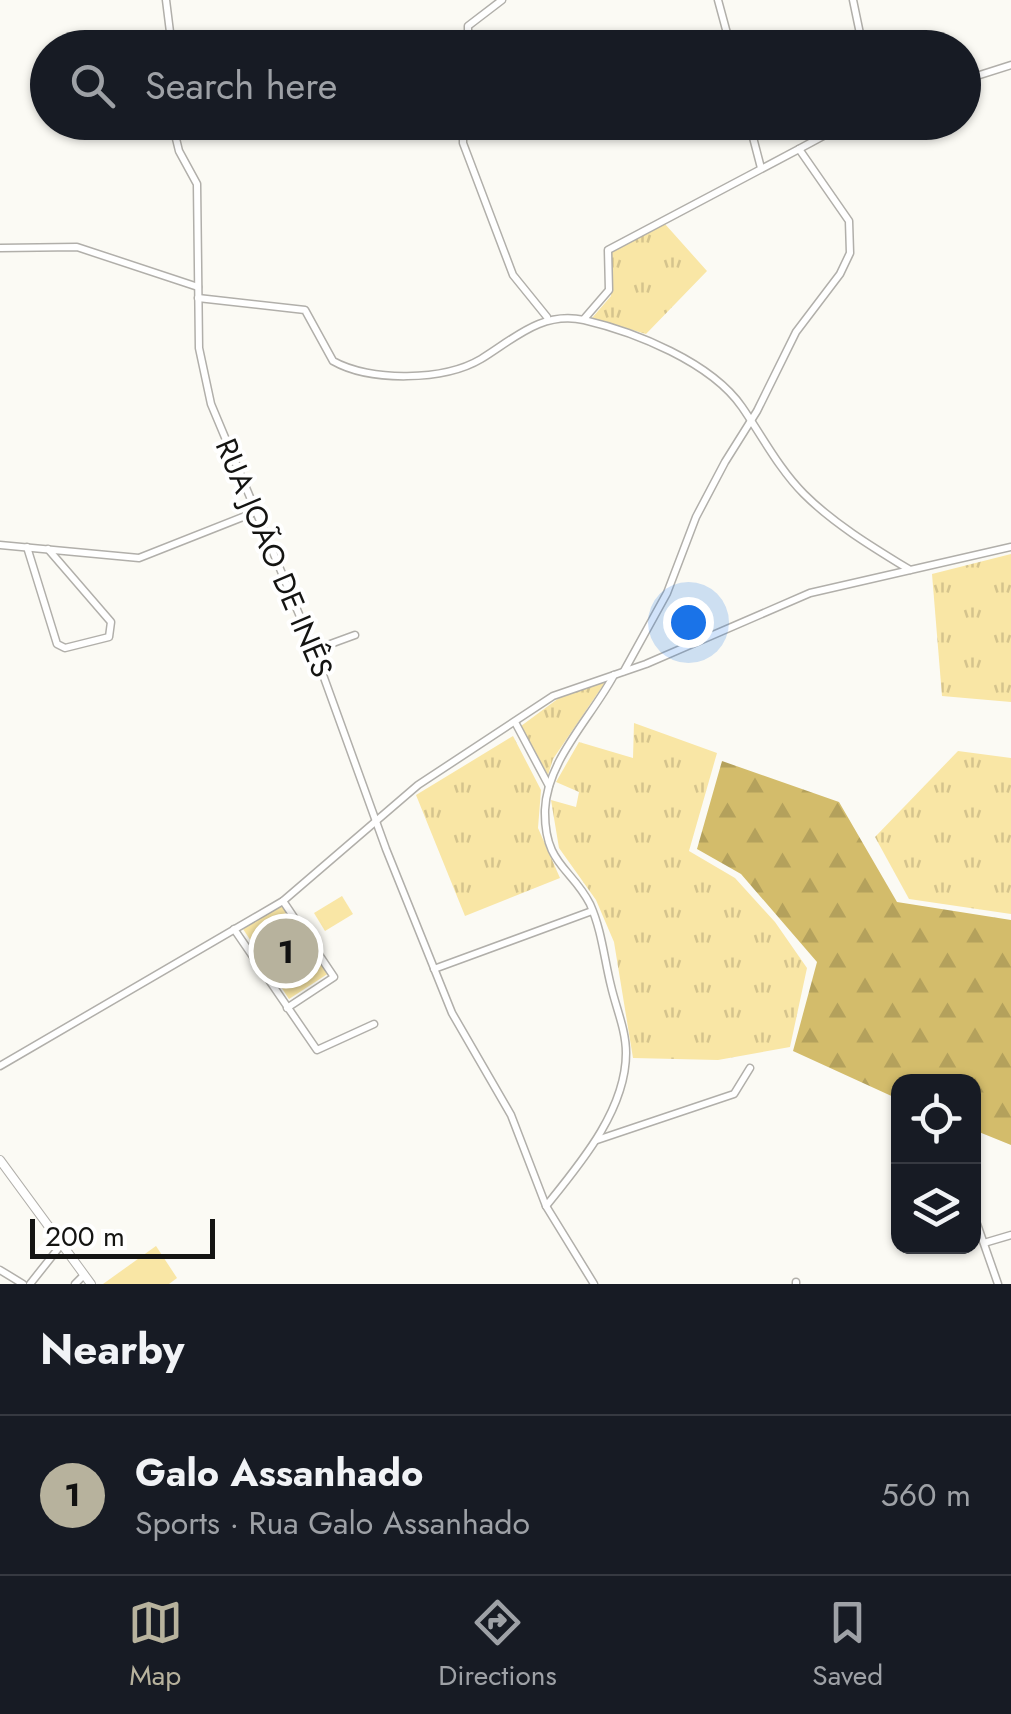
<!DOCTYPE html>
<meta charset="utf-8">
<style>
body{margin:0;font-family:Jost,sans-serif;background:#242831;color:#f1f3f6}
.controls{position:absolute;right:30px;bottom:30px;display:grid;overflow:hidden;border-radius:20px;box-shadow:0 2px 8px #0004}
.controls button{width:90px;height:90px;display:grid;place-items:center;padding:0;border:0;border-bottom:2px solid #363941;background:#171b24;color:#f1f3f6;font:50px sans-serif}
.scale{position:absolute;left:30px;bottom:25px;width:185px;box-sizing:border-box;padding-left:10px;border:5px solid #141412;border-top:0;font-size:28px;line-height:35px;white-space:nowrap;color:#141412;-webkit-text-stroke:8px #fff;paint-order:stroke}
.you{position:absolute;left:688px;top:622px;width:35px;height:35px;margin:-25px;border:8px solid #fff;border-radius:50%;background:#1a73e8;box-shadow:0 0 0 15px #1a73e833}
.badge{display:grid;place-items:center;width:65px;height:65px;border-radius:50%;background:#b7b29d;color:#111;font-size:32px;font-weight:700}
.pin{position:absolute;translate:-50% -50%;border:5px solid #fff;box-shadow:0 2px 10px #0006}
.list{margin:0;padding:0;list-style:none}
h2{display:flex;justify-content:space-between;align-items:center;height:130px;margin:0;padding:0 40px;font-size:42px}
h2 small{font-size:32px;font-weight:400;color:#9ea1a6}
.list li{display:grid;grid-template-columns:65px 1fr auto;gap:30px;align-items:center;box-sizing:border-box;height:160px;padding:0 40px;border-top:2px solid #363941}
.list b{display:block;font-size:38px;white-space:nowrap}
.list p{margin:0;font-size:32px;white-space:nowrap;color:#9ea1a6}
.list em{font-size:32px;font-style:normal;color:#9ea1a6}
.icon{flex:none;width:55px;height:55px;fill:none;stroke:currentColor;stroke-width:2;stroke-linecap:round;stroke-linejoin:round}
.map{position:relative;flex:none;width:1011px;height:1284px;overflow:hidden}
.search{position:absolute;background:#171b24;box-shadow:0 2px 8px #0004;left:30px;right:30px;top:30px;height:110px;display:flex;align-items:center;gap:25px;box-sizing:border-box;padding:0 35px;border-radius:55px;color:#9ea1a6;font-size:38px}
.sheet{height:290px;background:#171b24}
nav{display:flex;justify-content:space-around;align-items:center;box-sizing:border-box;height:140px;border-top:2px solid #363941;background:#171b24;font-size:28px;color:#9ea1a6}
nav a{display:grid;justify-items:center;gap:5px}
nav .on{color:#b7b29d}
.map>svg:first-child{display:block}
.grass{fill:url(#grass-tufts)}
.forest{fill:url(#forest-firs)}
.pitch{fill:#f9e6a5}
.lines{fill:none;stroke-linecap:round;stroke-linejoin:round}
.minor-casing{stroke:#b1afaa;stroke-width:9}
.major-casing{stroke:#b1afaa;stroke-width:10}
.minor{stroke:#fff;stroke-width:6}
.major{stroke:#fff;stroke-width:8}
.labels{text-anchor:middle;stroke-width:8;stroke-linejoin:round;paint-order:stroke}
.street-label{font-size:30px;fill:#141412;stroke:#fff}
</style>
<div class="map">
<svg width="1011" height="1284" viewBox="0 0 1011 1284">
<defs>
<pattern id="grass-tufts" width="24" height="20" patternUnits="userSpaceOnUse" patternTransform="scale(2.5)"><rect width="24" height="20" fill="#f9e6a5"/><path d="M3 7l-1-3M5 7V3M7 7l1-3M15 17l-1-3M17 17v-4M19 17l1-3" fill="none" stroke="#d5c48d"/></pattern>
<pattern id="forest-firs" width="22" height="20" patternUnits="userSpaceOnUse" patternTransform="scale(2.5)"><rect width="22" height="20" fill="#d3bc6b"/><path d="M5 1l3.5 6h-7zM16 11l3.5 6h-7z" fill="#b4a15c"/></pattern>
</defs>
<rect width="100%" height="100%" fill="#fbfaf4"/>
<!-- grass -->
<g class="grass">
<polygon points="665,224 707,271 646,334 592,318 611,296 612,252"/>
<polygon points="1011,554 1011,702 942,696 932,574"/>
<polygon points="606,681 553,759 548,775 521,726 563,695"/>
<polygon points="634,723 717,753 689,851 735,878 775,922 807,968 790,1047 718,1060 633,1058 614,942 596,900 559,848 551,800 576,807 579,792 556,782 579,742 633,758"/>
<polygon points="513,736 541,790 538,828 560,878 465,916 416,795"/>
<polygon points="958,751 1011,758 1011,914 909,899 875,837"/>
</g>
<!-- forest -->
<polygon class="forest" points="722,761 839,802 897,902 1011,920 1011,1145 974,1130 974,1082 898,1082 898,1099 793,1051 817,962 741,874 697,849"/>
<!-- pitch -->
<g class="pitch">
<polygon points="342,896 353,914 325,931 314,913"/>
<polygon points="283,903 329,973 289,999 243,929"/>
<polygon points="156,1246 177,1278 169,1284 103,1284"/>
</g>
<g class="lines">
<defs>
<g id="minor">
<polyline points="166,0 172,48"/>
<polyline points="718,0 731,48"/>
<polyline points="853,0 863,48"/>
<polyline points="468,48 468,26 502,0"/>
<polyline points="964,80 1011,65"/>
<polyline points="172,122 179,151 197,184 199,348 211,404 314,650 386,849 452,1013 511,1115 546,1206 594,1284"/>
<polyline points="463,122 463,143 513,275 547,317"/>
<polyline points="749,122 761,168"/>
<polyline points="0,248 77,247 198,287"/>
<path d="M 198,298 L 305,310 L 333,361 C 370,382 444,381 481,359 C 515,338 542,311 584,320 C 635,332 711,362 742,407 C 762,436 779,469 804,494 C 834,524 874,548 910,570"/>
<polyline points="584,319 609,290 608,250 799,149"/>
<polyline points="0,545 139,558 258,511"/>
<polyline points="27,547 57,644 65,648 109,637 111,622 48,549"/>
<polyline points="314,650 355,635"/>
<polyline points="624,671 667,593 696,517 725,462 757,411 796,332 840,274 850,253 849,221 799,149 849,122"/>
<polyline points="516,724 549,786"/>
<polyline points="283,901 334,977 287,1008"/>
<polyline points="234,929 317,1050 374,1024"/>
<polyline points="434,969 592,911"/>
<polyline points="0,1066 283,901 418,785 553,696 646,664 810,593 1011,547"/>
<polyline points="597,1140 734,1094 750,1068"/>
<path d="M 546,1206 C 580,1164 626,1110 626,1053 C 626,1030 616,1008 611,986 C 604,958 602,931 590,904 C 571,867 544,865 545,810 C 547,760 591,718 614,675"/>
<polyline points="977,1224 998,1284"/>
<polyline points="984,1243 1011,1235"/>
<polyline points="0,1270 23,1284"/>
<polyline points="796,1282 796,1284"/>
<polyline points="30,1284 61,1245"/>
<polyline points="75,1284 84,1275"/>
</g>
<polyline id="major" points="0,1160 91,1284"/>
</defs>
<!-- minor casing -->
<use href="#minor" class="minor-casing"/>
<!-- major casing -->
<use href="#major" class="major-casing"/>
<!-- minor -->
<use href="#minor" class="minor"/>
<!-- major -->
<use href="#major" class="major"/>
</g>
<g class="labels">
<!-- street labels -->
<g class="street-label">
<text transform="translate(274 558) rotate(67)" y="10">RUA JOÃO DE INÊS</text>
</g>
</g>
</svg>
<div class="controls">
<button><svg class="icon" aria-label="locate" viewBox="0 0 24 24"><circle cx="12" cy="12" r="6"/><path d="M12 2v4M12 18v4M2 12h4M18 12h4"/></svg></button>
<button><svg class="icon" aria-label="layers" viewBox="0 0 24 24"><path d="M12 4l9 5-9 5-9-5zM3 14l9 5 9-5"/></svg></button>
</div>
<div class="scale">200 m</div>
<div class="you"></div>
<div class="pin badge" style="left:286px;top:951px">1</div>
<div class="search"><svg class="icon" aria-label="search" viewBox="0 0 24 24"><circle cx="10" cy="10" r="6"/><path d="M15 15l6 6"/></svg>Search here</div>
</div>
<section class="sheet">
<h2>Nearby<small></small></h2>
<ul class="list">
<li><span class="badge">1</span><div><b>Galo Assanhado</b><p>Sports · Rua Galo Assanhado</p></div><em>560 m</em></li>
</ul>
</section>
<nav>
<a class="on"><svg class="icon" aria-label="map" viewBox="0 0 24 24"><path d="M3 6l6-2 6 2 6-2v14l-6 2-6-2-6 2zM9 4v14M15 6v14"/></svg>Map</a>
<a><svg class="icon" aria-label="directions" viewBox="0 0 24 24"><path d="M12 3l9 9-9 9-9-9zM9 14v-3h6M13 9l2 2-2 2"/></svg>Directions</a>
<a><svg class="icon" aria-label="saved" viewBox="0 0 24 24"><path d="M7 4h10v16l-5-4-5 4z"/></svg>Saved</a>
</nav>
